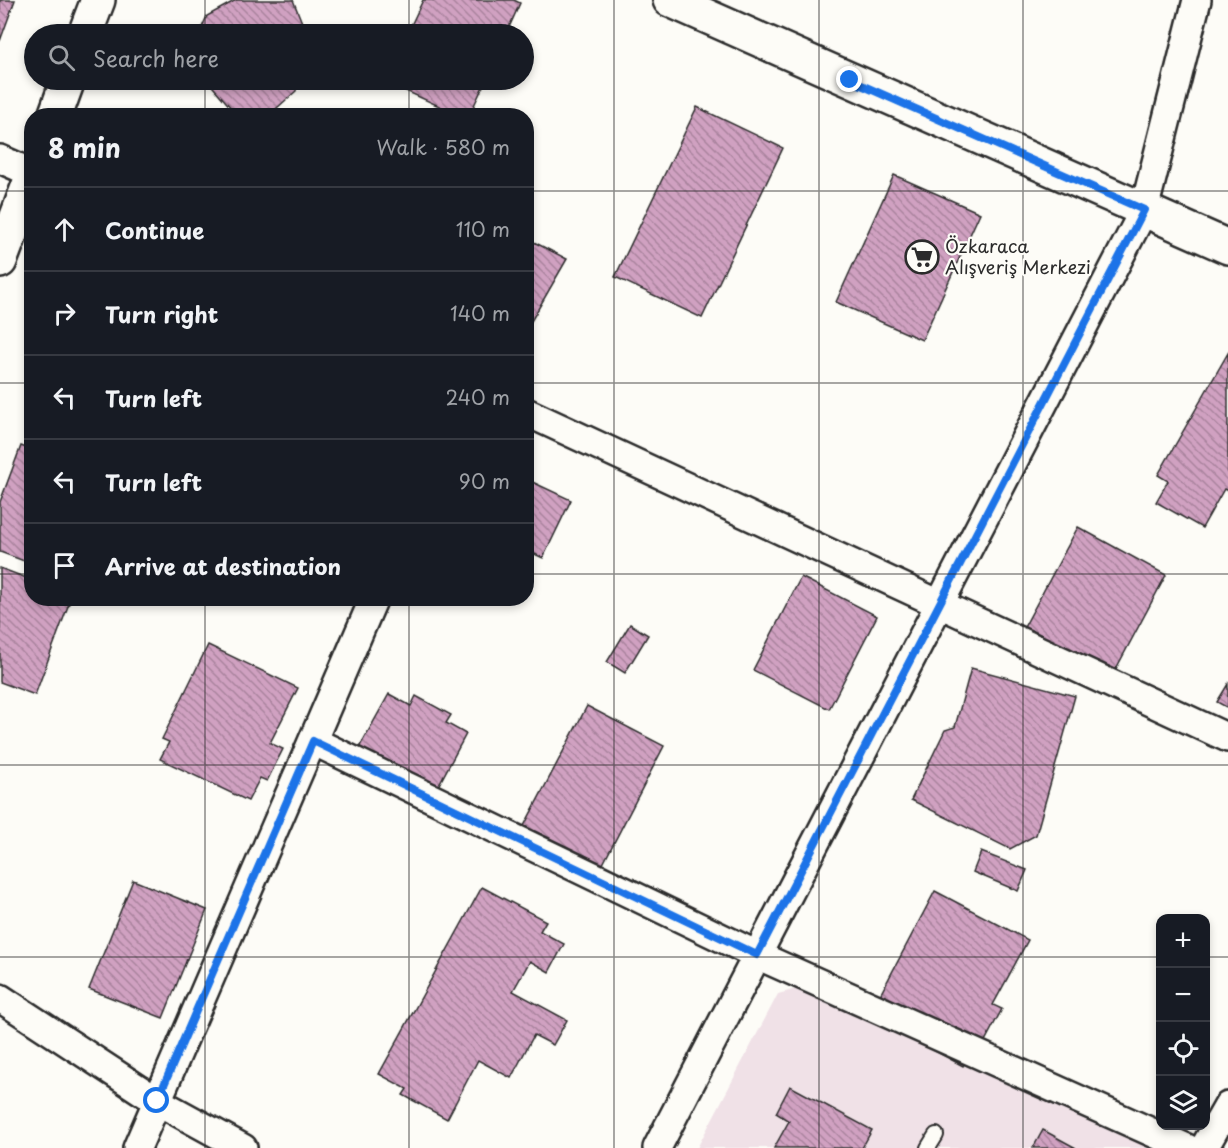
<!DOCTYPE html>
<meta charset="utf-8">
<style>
body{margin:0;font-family:"Playpen Sans",sans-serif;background:#20242c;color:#f1f3f6}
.controls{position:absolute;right:18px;bottom:18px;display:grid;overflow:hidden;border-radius:12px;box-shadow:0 3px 9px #0003}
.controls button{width:54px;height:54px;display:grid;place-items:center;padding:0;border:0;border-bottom:2px solid #363941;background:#171b24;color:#f1f3f6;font:30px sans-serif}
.stop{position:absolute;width:18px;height:18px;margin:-14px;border:4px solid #1a73e8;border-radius:50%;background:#fff}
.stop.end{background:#1a73e8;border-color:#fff;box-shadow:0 2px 6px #0008}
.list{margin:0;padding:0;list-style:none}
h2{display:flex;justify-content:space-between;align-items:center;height:78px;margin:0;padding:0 24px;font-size:26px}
h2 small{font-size:20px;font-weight:400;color:#9ea1a6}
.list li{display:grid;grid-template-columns:39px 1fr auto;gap:18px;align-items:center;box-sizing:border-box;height:84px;padding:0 24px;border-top:2px solid #363941}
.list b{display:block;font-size:22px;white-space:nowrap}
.list em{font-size:20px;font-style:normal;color:#9ea1a6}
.icon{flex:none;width:33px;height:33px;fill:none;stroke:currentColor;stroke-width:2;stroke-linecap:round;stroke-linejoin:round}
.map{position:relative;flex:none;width:1228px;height:1148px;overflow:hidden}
.search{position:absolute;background:#171b24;box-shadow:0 3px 9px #0003;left:24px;top:24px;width:510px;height:66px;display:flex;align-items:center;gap:15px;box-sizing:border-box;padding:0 21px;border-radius:33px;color:#9ea1a6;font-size:22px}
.panel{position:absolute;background:#171b24;box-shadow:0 3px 9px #0003;left:24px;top:108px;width:510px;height:498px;border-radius:24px}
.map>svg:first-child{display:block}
.built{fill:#f0e1e7}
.building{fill:url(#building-back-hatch);stroke:#2b2b2b;stroke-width:1.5}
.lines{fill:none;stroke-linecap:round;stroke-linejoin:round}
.service-casing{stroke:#2b2b2b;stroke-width:18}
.minor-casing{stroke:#2b2b2b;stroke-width:32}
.tertiary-casing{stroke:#2b2b2b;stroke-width:38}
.service{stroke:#fdfcf7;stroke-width:14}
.minor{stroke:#fdfcf7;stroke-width:27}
.tertiary{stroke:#fdfcf7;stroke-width:33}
.route{stroke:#1a73e8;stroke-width:8}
.grid{fill:none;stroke:#2b2b2b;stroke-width:1.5;stroke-opacity:0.55}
.labels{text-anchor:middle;stroke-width:4.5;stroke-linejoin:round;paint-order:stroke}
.poi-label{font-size:18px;fill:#2b2b2b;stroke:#fdfcf7;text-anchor:start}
</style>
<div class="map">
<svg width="1228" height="1148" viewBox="0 0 1228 1148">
<defs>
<pattern id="building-back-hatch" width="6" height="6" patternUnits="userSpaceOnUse" patternTransform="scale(1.5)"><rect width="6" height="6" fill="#d0a1c1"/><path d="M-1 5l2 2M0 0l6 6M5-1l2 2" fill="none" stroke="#a9839d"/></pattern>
</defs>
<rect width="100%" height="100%" fill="#fdfcf7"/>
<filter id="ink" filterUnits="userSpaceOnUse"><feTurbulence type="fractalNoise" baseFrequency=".0167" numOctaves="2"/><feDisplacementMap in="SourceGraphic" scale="12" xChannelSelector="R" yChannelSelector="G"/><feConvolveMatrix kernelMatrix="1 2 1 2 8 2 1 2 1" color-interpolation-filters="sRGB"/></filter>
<g filter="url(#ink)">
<!-- built -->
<polygon class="built" points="807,986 1154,1148 697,1148 778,994"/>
<!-- building -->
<g class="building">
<polygon points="0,0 15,0 0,41"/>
<polygon points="236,0 293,0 303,25 302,34 199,34 207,16"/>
<polygon points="423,0 514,0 520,3 506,34 407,34"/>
<polygon points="207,80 297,80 296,91 268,116 238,116"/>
<polygon points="387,80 486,80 469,116 461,116 386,82"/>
<polygon points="697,107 783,148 702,318 615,277"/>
<polygon points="894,175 980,213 922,340 836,302"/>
<polygon points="526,238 567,259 526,330"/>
<polygon points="1228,353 1228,491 1224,489 1202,528 1156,502 1168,481 1158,475"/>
<polygon points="21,446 32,450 32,564 0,552 0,502"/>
<polygon points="526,479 571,500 543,558 526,550"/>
<polygon points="1078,527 1166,575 1110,680 1021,633"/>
<polygon points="0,568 32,580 32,598 71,598 35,695 0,682"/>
<polygon points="801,577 877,616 829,709 753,670"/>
<polygon points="630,624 648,635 625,673 607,662"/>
<polygon points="208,645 298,688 270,743 283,749 267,781 260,778 248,801 160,759 169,742 162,739"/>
<polygon points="971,668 1075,696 1036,835 1010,849 911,800 945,730 955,727"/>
<polygon points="1228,684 1228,708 1217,702"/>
<polygon points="389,694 411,706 416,696 451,715 446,723 466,734 429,803 349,766"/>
<polygon points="587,706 664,746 591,887 513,847"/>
<polygon points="981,852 1027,870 1018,891 973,872"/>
<polygon points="133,880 207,910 163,1018 89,989"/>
<polygon points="482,887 546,921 540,931 564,944 549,972 530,961 513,991 567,1020 553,1045 534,1035 511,1078 478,1060 447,1119 403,1095 407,1089 379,1074"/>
<polygon points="935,891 1028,940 993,1005 1002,1009 984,1043 977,1040 963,1066 869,1016"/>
<polygon points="790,1086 872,1130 862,1148 774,1148 789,1121 776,1113"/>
<polygon points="1043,1130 1076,1148 1033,1148"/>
</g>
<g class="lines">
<defs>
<polyline id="service" points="928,1148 936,1135"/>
<g id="minor">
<polyline points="0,159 32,173"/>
<polyline points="526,412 1228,738"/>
<polyline points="313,741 757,955 1187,1148"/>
<polyline points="0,998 157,1101 243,1148"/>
<polyline points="137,1148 374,598"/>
<polyline points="657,1148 1144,210 1197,0"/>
<polyline points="1204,1148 1228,1106"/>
</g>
<g id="tertiary">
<polyline points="670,0 1228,247"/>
<polyline points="85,34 98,0"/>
<polyline points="55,116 68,80"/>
<polyline points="0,261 32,177"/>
</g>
</defs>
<!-- service casing -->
<use href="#service" class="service-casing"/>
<!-- minor casing -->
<use href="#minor" class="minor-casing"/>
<!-- tertiary casing -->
<use href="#tertiary" class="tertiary-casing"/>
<!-- service -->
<use href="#service" class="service"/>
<!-- minor -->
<use href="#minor" class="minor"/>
<!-- tertiary -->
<use href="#tertiary" class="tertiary"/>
</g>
</g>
<g class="lines" filter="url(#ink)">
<!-- route -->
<polyline class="route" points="157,1101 313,741 757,955 1144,210 850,80"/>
</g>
<!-- grid -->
<path class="grid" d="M 205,0 L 205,34M 409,0 L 409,34M 614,0 L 614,1148M 819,0 L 819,1148M 1023,0 L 1023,1148M 205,80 L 205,116M 409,80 L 409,116M 0,191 L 32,191M 526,191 L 1228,191M 0,383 L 32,383M 526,383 L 1228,383M 0,574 L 32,574M 526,574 L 1228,574M 205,598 L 205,1148M 409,598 L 409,1148M 0,765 L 1228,765M 0,957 L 1160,957M 1206,957 L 1228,957"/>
<!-- icons -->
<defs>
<symbol id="supermarket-ring" viewBox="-11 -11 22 22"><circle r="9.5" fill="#fdfcf7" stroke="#2b2b2b" stroke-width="1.5"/><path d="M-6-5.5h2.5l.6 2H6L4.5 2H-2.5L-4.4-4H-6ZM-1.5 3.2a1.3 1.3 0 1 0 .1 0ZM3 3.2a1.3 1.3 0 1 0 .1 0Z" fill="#2b2b2b"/></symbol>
</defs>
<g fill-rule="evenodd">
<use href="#supermarket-ring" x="903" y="238" width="38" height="38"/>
</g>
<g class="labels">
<!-- poi labels -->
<g class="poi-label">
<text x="945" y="253">Özkaraca<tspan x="945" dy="21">Alışveriş Merkezi</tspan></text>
</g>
</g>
</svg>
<div class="controls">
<button>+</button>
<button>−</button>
<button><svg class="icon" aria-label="locate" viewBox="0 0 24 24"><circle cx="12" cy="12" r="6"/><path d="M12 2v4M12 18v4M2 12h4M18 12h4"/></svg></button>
<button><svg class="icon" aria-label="layers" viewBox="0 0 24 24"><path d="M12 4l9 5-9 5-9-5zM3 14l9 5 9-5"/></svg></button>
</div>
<div class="stop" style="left:157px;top:1101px"></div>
<div class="stop end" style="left:850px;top:80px"></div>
<div class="search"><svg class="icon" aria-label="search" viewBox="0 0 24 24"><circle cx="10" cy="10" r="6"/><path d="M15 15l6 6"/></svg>Search here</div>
<section class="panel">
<h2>8 min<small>Walk · 580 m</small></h2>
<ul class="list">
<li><svg class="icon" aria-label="ahead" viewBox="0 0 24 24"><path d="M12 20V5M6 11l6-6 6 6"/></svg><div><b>Continue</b></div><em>110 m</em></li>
<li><svg class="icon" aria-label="right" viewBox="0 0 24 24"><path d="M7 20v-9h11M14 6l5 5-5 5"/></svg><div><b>Turn right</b></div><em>140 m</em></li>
<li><svg class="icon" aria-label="left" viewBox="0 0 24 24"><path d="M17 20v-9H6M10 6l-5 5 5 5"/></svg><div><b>Turn left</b></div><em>240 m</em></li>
<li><svg class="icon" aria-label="left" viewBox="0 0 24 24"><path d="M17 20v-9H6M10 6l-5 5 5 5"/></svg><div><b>Turn left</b></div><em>90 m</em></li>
<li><svg class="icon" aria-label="arrive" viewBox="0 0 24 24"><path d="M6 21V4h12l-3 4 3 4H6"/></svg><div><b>Arrive at destination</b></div></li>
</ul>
</section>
</div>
